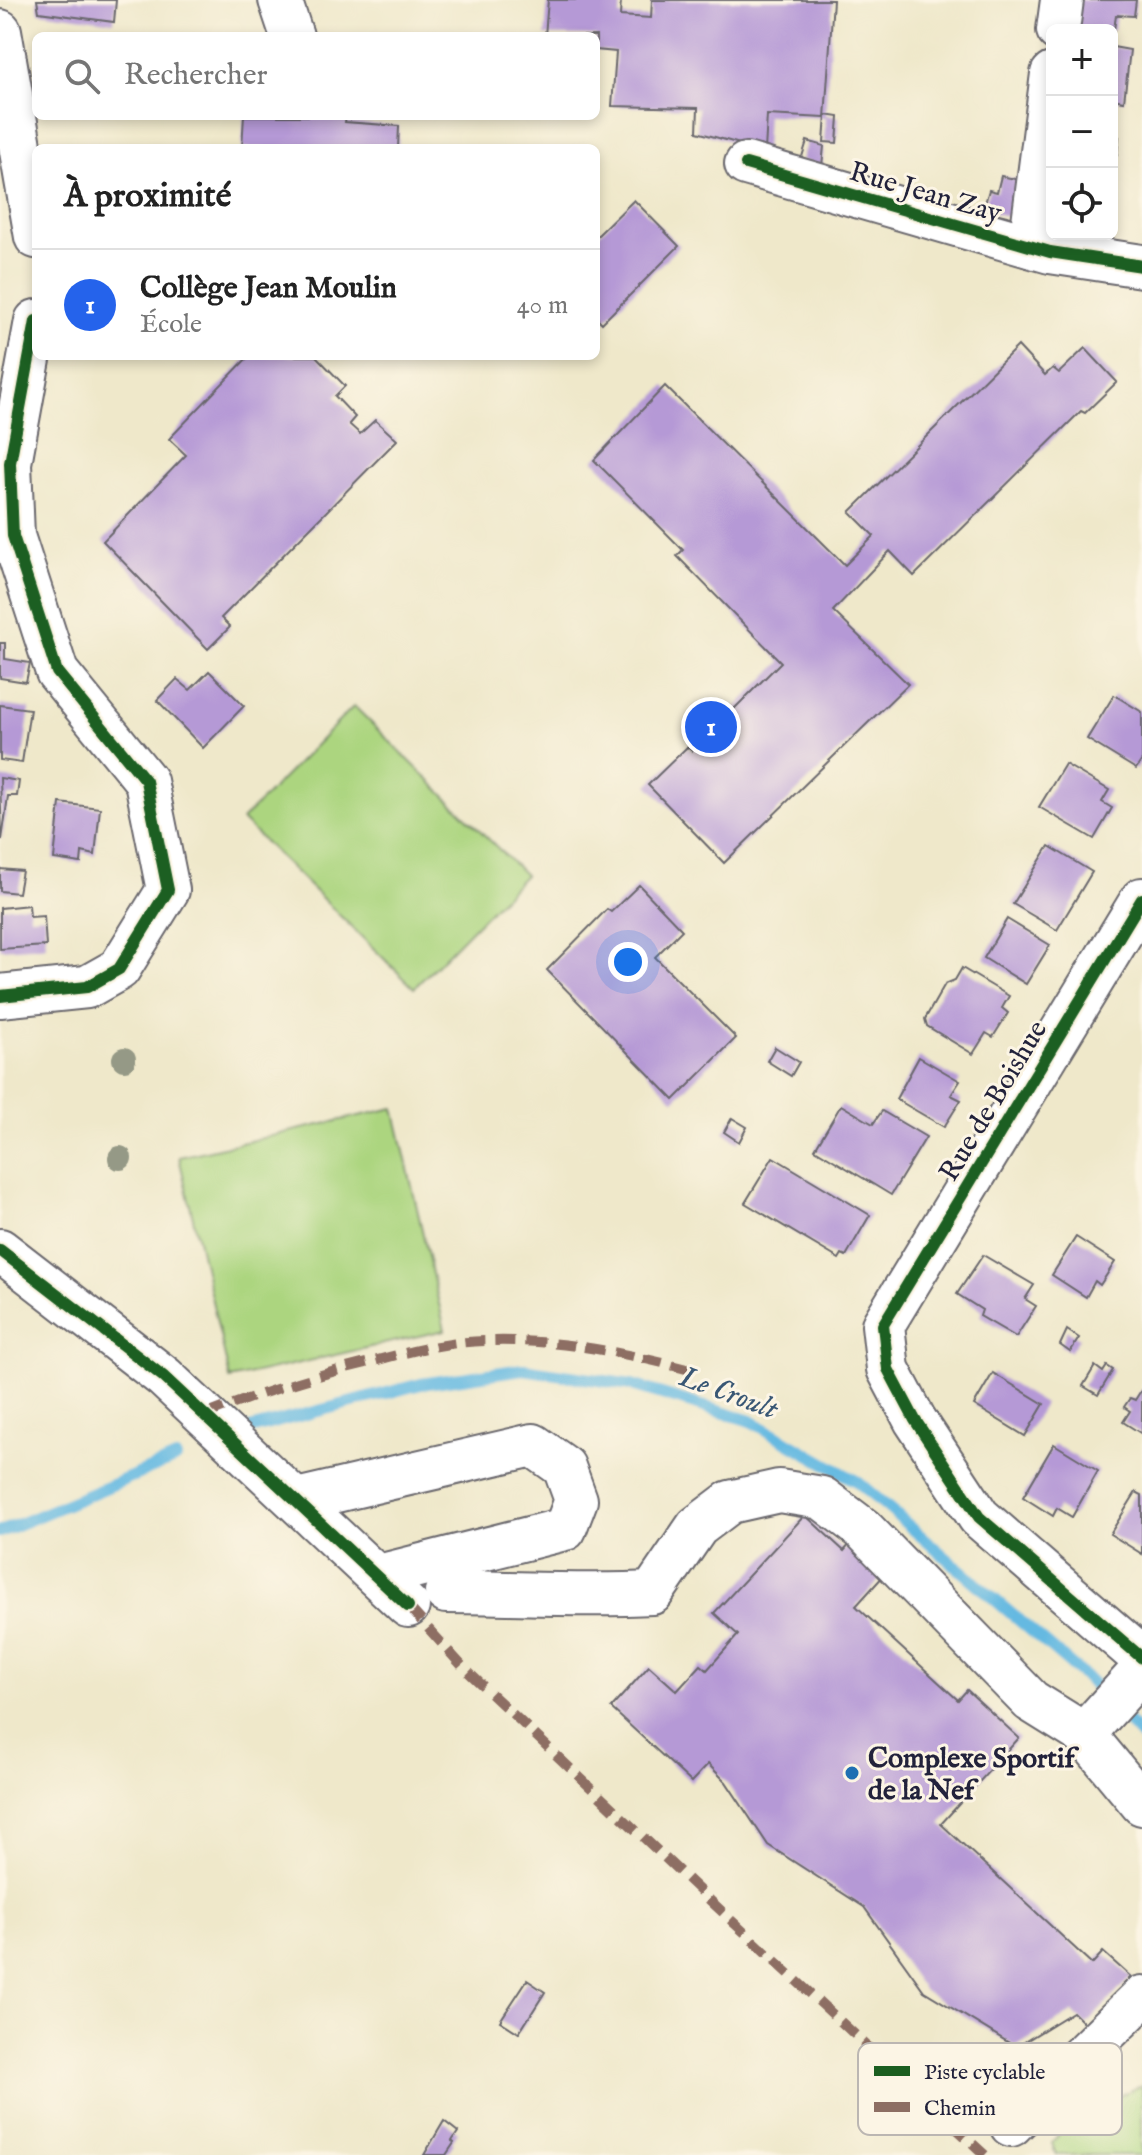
<!DOCTYPE html>
<html lang="fr">
<meta charset="utf-8">
<style>
body{margin:0;font-family:"IM FELL English",serif;background:#f6f6f6;color:#222}
.controls{position:absolute;right:24px;top:24px;display:grid;overflow:hidden;border-radius:12px;box-shadow:0 4px 12px #0003}
.controls button{width:72px;height:72px;display:grid;place-items:center;padding:0;border:0;border-bottom:2px solid #e0e0e0;background:#fff;color:#222;font:40px sans-serif}
.you{position:absolute;left:628px;top:962px;width:28px;height:28px;margin:-20px;border:6px solid #fff;border-radius:50%;background:#1a73e8;box-shadow:0 0 0 12px #1a73e833}
.badge{display:grid;place-items:center;width:52px;height:52px;border-radius:50%;background:#2563eb;color:#fff;font-size:26px;font-weight:700}
.pin{position:absolute;translate:-50% -50%;border:4px solid #fff;box-shadow:0 2px 8px #0006}
.list{margin:0;padding:0;list-style:none}
h2{display:flex;justify-content:space-between;align-items:center;height:104px;margin:0;padding:0 32px;font-size:34px}
h2 small{font-size:26px;font-weight:400;color:#767676}
.list li{display:grid;grid-template-columns:52px 1fr auto;gap:24px;align-items:center;box-sizing:border-box;height:112px;padding:0 32px;border-top:2px solid #e0e0e0}
.list b{display:block;font-size:30px;white-space:nowrap}
.list p{margin:0;font-size:26px;white-space:nowrap;color:#767676}
.list em{font-size:26px;font-style:normal;color:#767676}
.icon{flex:none;width:44px;height:44px;fill:none;stroke:currentColor;stroke-width:2;stroke-linecap:round;stroke-linejoin:round}
.map{position:relative;flex:none;width:1142px;height:2155px;overflow:hidden}
.search{position:absolute;background:#fff;box-shadow:0 4px 12px #0003;left:32px;top:32px;width:568px;height:88px;display:flex;align-items:center;gap:20px;box-sizing:border-box;padding:0 28px;border-radius:12px;color:#767676;font-size:30px}
.panel{position:absolute;background:#fff;box-shadow:0 4px 12px #0003;left:32px;top:144px;width:568px;height:216px;border-radius:12px}
.map>svg:first-child{display:block}
.green{fill:#acd57f;stroke:#677c5d;stroke-width:2}
.lines{fill:none;stroke-linecap:round;stroke-linejoin:round}
.stream{stroke:#65b9e1;stroke-width:12}
.building{fill:#b599d6}
.minor-casing{stroke:#6a676d;stroke-width:46}
.minor{stroke:#fff;stroke-width:42}
.quiet{stroke:#8d6e63;stroke-width:10;stroke-dasharray:20 10;stroke-linecap:butt}
.cycleway-casing{stroke:#fcf5e5;stroke-width:17}
.cycleway{stroke:#1b5e20;stroke-width:12}
.tree{fill:#959986}
.poi-dot{fill:#1f6fb2;stroke:#fcf5e5;stroke-width:3}
.labels{text-anchor:middle;stroke-width:6;stroke-linejoin:round;paint-order:stroke}
.street-label{font-size:28px;fill:#22223b;stroke:#fcf5e5}
.poi-label{font-size:28px;font-weight:bold;fill:#22223b;stroke:#fcf5e5;text-anchor:start}
.water-label{font-size:30px;font-style:italic;fill:#395775;stroke:#fcf5e5}
.key{fill:#fcf5e5;stroke:#bbb6b2;stroke-width:2}
.key-label{font-size:22px;fill:#22223b}
</style>
<div class="map">
<svg width="1142" height="2155" viewBox="0 0 1142 2155">
<rect width="100%" height="100%" fill="#fcf5e5"/>
<filter id="ink" filterUnits="userSpaceOnUse"><feTurbulence type="fractalNoise" baseFrequency=".0125" numOctaves="2"/><feDisplacementMap in="SourceGraphic" scale="16" xChannelSelector="R" yChannelSelector="G"/><feConvolveMatrix kernelMatrix="1 2 1 2 8 2 1 2 1" color-interpolation-filters="sRGB"/></filter>
<filter id="wash" filterUnits="userSpaceOnUse"><feTurbulence type="fractalNoise" baseFrequency=".006" numOctaves="4" result="noise"/><feDisplacementMap in="SourceGraphic" scale="32" xChannelSelector="R" yChannelSelector="G"/><feGaussianBlur stdDeviation="1.8" result="paint"/><feColorMatrix in="noise" values="0 0 0 0 0 0 0 0 0 0 0 0 0 0 0 0 0 1.4 0 .05"/><feComposite in="paint" operator="in"/></filter>
<g filter="url(#wash)">
<rect width="100%" height="100%" fill="#efe8ca"/>
<!-- green -->
<g class="green">
<polygon points="354,706 525,875 414,988 242,820"/>
<polygon points="394,1108 445,1330 230,1379 179,1157"/>
<polygon points="1142,2085 1142,2155 1056,2155 1052,2143 1073,2117"/>
</g>
<g class="lines">
<!-- stream -->
<g class="stream">
<polyline points="246,1430 421,1384 523,1369 632,1385 751,1421 858,1482 1092,1683 1142,1737"/>
<polyline points="0,1532 176,1458"/>
</g>
</g>
<g id="blocks">
<!-- building -->
<g class="building">
<polygon points="37,0 116,0 114,22 39,12"/>
<polygon points="548,0 621,0 620,16 651,18 652,0 833,0 825,118 767,115 765,151 697,132 698,108 612,106 616,52 596,50 596,36 545,36"/>
<polygon points="1076,0 1136,0 1134,16 1116,15 1114,30 1073,30"/>
<polygon points="1113,47 1130,50 1124,101 1112,99"/>
<polygon points="826,115 839,117 837,143 824,142"/>
<polygon points="244,116 346,116 345,122 399,126 398,148 242,148"/>
<polygon points="1112,137 1119,137 1117,155 1112,154"/>
<polygon points="807,141 824,146 822,166 801,160"/>
<polygon points="1001,176 1024,181 1019,219 983,210 989,190 997,192"/>
<polygon points="634,200 679,246 602,323 596,317 596,237"/>
<polygon points="1018,346 1045,375 1053,368 1059,373 1085,348 1117,382 1085,413 1081,411 914,576 890,551 833,611 908,684 724,863 648,785 687,747 692,751 781,662 677,556 683,550 594,460 665,386 845,565 874,536 850,512"/>
<polygon points="249,356 316,356 345,386 335,396 355,417 349,424 360,434 375,420 397,440 221,618 230,627 208,649 103,541 186,455 169,439"/>
<polygon points="0,643 5,643 5,659 30,663 26,682 0,678"/>
<polygon points="209,671 244,706 203,748 157,700 177,679 190,690"/>
<polygon points="1114,695 1142,712 1142,760 1136,769 1087,739"/>
<polygon points="0,705 30,709 22,763 0,760"/>
<polygon points="1065,764 1109,790 1102,802 1112,808 1094,839 1039,807"/>
<polygon points="0,778 19,781 17,796 8,796 2,840"/>
<polygon points="60,803 100,808 95,855 82,852 81,863 54,859"/>
<polygon points="1049,846 1092,872 1057,930 1013,904"/>
<polygon points="0,869 22,871 18,893 0,891"/>
<polygon points="639,885 682,930 655,957 736,1038 674,1100 547,970 607,909 611,912"/>
<polygon points="29,905 30,917 44,916 46,946 0,949 0,908"/>
<polygon points="1007,919 1050,945 1026,984 984,958"/>
<polygon points="962,968 1009,996 1002,1008 1008,1013 993,1037 986,1033 973,1054 927,1026 925,1019 945,984 955,980"/>
<polygon points="775,1047 799,1062 791,1076 767,1061"/>
<polygon points="919,1057 960,1081 951,1095 961,1100 944,1127 896,1099"/>
<polygon points="841,1105 873,1124 882,1111 926,1137 891,1195 815,1149"/>
<polygon points="732,1118 747,1127 739,1142 724,1132"/>
<polygon points="773,1157 870,1215 846,1256 842,1254 839,1259 745,1203"/>
<polygon points="1076,1237 1115,1262 1100,1285 1095,1281 1086,1297 1052,1275"/>
<polygon points="983,1255 1034,1285 1025,1299 1036,1306 1016,1337 980,1316 982,1310 957,1294"/>
<polygon points="1067,1330 1079,1338 1070,1352 1060,1345"/>
<polygon points="1095,1366 1103,1372 1107,1366 1113,1370 1098,1395 1083,1386"/>
<polygon points="993,1373 1044,1404 1025,1436 974,1405"/>
<polygon points="1142,1389 1142,1434 1123,1422 1130,1411 1124,1407 1130,1398 1135,1400"/>
<polygon points="1054,1444 1098,1471 1072,1517 1057,1508 1053,1516 1023,1497"/>
<polygon points="1136,1492 1142,1495 1142,1554 1110,1534"/>
<polygon points="805,1515 844,1551 851,1543 885,1574 856,1606 958,1700 967,1690 1019,1738 941,1824 1092,1964 1103,1952 1131,1977 1086,2025 1073,2012 1016,2047 924,1991 864,1907 768,1845 726,1782 708,1764 691,1782 611,1708 649,1666 677,1691 701,1665 707,1670 738,1635 714,1613"/>
<polygon points="527,1980 545,1992 519,2033 500,2021"/>
<polygon points="444,2121 458,2132 452,2141 454,2143 446,2155 424,2155"/>
</g>
</g>
</g>
<g filter="url(#ink)">
<use href="#blocks" fill-opacity="0" stroke="#6a676d" stroke-width="2"/>
<g class="lines">
<defs>
<g id="minor">
<polyline points="280,0 292,36"/>
<polyline points="1058,30 1062,0"/>
<polyline points="0,31 36,237"/>
<polyline points="746,164 1050,252 1142,266"/>
<polyline points="1030,246 1052,74"/>
<polyline points="1142,899 883,1325 888,1369 915,1420 979,1517 1142,1658"/>
<polyline points="0,996 87,987 119,969 168,890 146,781 57,672 13,536 10,463 36,321"/>
<polyline points="0,1250 164,1377 408,1606"/>
<polyline points="297,1500 533,1445 564,1467 576,1500 565,1529 378,1576"/>
<path d="M 446,1592 C 515,1592 583,1597 652,1593 L 697,1527 L 730,1502 L 779,1491 L 822,1498 L 863,1529 L 1031,1701 L 1084,1734 L 1142,1804"/>
<polyline points="1084,1734 1142,1670"/>
<polyline points="1011,2125 1142,1997"/>
</g>
</defs>
<!-- minor casing -->
<use href="#minor" class="minor-casing"/>
<!-- minor -->
<use href="#minor" class="minor"/>
<!-- quiet -->
<g class="quiet">
<path d="M 205,1415 C 260,1393 316,1375 374,1361 C 411,1351 450,1341 489,1341 C 559,1339 627,1353 694,1371"/>
<polyline points="408,1606 464,1668 733,1922 985,2155"/>
</g>
<defs>
<g id="cycleway">
<polyline points="746,164 1050,252 1142,266"/>
<polyline points="1142,899 883,1325 888,1369 915,1420 979,1517 1142,1658"/>
<polyline points="0,996 87,987 119,969 168,890 146,781 57,672 13,536 10,463 36,321"/>
<polyline points="0,1250 164,1377 408,1606"/>
</g>
</defs>
<!-- cycleway casing -->
<use href="#cycleway" class="cycleway-casing"/>
<!-- cycleway -->
<use href="#cycleway" class="cycleway"/>
</g>
<!-- trees -->
<g class="tree">
<circle cx="124" cy="1059" r="12"/>
<circle cx="120" cy="1158" r="12"/>
</g>
</g>
<!-- markers -->
<circle class="poi-dot" cx="852" cy="1773" r="8"/>
<g class="labels">
<!-- street labels -->
<g class="street-label">
<text transform="translate(926 191) rotate(16)" y="10">Rue Jean Zay</text>
<text transform="translate(992 1100) rotate(-59)" y="10">Rue de Boishue</text>
</g>
<!-- poi labels -->
<g class="poi-label">
<text x="868" y="1767">Complexe Sportif<tspan x="868" dy="32">de la Nef</tspan></text>
</g>
<!-- water labels -->
<g class="water-label">
<text transform="translate(729 1392) rotate(20)" y="10">Le Croult</text>
</g>
</g>
<!-- legend -->
<rect x="858" y="2043" width="264" height="92" rx="12" class="key"/>
<rect x="874" y="2066" width="36" height="10" fill="#1b5e20"/>
<rect x="874" y="2102" width="36" height="10" fill="#8d6e63"/>
<g class="key-label">
<text x="924" y="2079">Piste cyclable</text>
<text x="924" y="2115">Chemin</text>
</g>
</svg>
<div class="controls">
<button>+</button>
<button>−</button>
<button><svg class="icon" aria-label="locate" viewBox="0 0 24 24"><circle cx="12" cy="12" r="6"/><path d="M12 2v4M12 18v4M2 12h4M18 12h4"/></svg></button>
</div>
<div class="you"></div>
<div class="pin badge" style="left:711px;top:727px">1</div>
<div class="search"><svg class="icon" aria-label="search" viewBox="0 0 24 24"><circle cx="10" cy="10" r="6"/><path d="M15 15l6 6"/></svg>Rechercher</div>
<section class="panel">
<h2>À proximité<small></small></h2>
<ul class="list">
<li><span class="badge">1</span><div><b>Collège Jean Moulin</b><p>École</p></div><em>40 m</em></li>
</ul>
</section>
</div>
